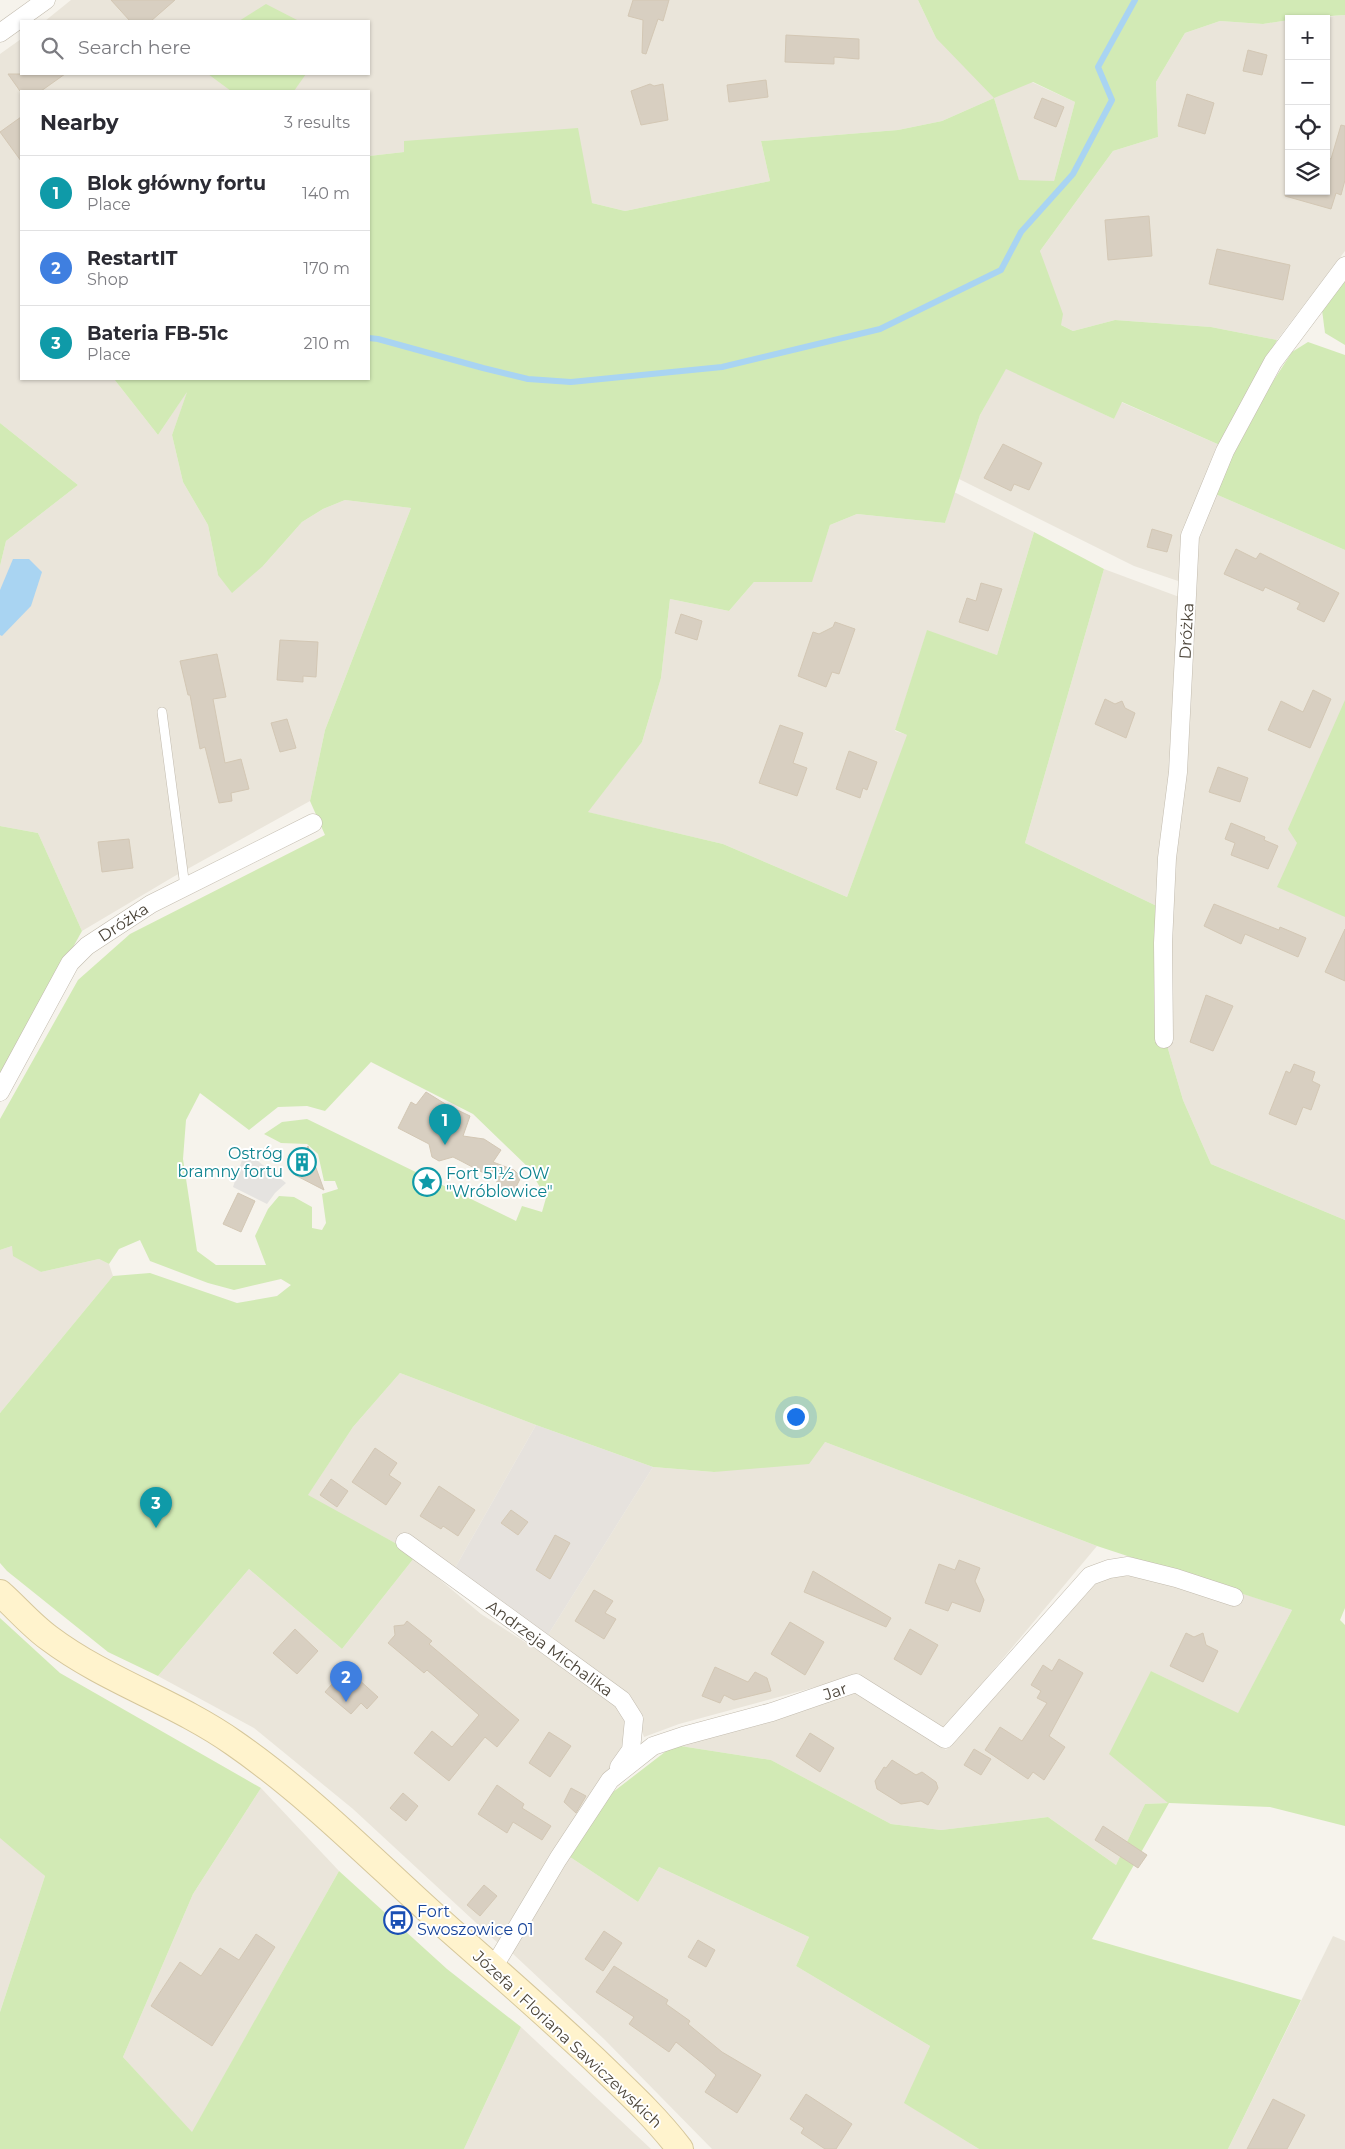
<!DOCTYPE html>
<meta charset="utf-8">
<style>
body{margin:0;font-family:Montserrat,sans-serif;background:#f2f2f3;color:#2b2b33}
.controls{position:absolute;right:15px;top:15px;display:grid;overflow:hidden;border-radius:0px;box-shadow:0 1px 4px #0004}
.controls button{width:45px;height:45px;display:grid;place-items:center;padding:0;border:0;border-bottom:1px solid #e1e1e2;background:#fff;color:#2b2b33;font:25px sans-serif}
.you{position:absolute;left:795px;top:1416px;width:18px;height:18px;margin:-12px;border:4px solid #fff;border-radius:50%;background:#1a73e8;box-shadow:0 0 0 8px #1a73e833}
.badge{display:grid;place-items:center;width:32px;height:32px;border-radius:50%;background:#b45309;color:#fff;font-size:16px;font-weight:700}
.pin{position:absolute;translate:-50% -41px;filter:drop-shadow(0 1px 2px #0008)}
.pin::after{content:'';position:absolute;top:26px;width:18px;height:15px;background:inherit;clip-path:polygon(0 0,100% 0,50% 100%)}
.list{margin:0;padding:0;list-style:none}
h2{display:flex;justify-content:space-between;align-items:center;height:65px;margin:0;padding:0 20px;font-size:21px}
h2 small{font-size:16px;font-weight:400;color:#7c7c81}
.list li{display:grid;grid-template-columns:32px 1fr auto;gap:15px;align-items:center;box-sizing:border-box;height:75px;padding:0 20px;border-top:1px solid #e1e1e2}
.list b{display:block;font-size:19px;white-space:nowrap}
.list p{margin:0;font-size:16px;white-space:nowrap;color:#7c7c81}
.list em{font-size:16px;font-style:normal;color:#7c7c81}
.icon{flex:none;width:28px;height:28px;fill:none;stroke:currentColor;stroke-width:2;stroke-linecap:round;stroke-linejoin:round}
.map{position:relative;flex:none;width:1345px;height:2149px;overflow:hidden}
.search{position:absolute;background:#fff;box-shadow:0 1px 4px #0004;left:20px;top:20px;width:350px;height:55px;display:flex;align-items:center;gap:12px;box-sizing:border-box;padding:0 18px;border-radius:0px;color:#7c7c81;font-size:19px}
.panel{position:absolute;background:#fff;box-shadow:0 1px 4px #0004;left:20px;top:90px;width:350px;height:290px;border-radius:0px}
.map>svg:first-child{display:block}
.residential{fill:#eae5da}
.industrial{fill:#e6e2dd}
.green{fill:#d2eab5;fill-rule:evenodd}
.parking{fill:#e5e3e0}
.water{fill:#a9d4f2}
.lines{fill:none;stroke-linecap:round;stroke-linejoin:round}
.stream{stroke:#a9d4f2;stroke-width:6}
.building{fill:#d8cfc1;stroke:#d3c7b4}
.lane-casing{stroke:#c2bbae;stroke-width:10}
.street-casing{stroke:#c2bbae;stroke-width:19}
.secondary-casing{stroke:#d6c79b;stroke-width:28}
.lane{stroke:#fff;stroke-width:9}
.street{stroke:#fff;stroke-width:18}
.secondary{stroke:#fff3cd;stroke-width:26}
.labels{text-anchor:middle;stroke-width:4;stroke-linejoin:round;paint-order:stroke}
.street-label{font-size:16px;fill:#4b4439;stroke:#fff}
.culture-label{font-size:16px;fill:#0d838f;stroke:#fff;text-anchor:end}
.transit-label{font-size:16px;fill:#164399;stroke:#fff;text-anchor:start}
</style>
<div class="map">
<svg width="1345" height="2149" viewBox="0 0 1345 2149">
<rect width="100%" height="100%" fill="#f6f3ec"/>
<!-- residential -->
<g class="residential">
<polygon points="71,0 918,0 936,38 1075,102 1054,181 1019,181 994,98 942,121 898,130 761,141 770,181 625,211 592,203 404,141 404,152 369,156 369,91 21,91 21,379 114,379 158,435 188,390 172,435 183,482 208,525 218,575 263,566 302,522 323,509 345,500 411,508 325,730 310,801 173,877 82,931 38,833 0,826 0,566 6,541 78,485 0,423 0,54 21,39 21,74 369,74 369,21 45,21"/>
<polygon points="1345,15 1345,251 1277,340 1211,327 1115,320 1073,331 1061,325 1040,251 1113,151 1158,137 1156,82 1185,33 1220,21 1263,24 1289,20 1289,191 1326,191 1326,19 1306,19"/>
<polygon points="1006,368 1114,419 1121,402 1222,446 1181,582 1134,566 959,479 980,415"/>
<polygon points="954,492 1034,532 997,655 927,631 895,731 908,735 847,897 723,844 587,812 642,742 661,678 670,599 729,611 754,582 811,582 830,525 857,514 945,523"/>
<polygon points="1213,493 1345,550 1345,1220 1211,1164 1183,1100 1166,1042 1173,844 1194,532"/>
<polygon points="1104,569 1182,598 1161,908 1025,843"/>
<polygon points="12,1246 41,1272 99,1259 109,1264 113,1276 0,1413 0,1250"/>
<polygon points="400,1373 536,1425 455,1568 406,1533 397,1544 307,1496 353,1427"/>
<polygon points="825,1442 1097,1546 944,1729 860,1675 679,1724 644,1737 630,1698 548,1635 653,1467 714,1472"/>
<polygon points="414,1558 481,1614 619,1702 628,1721 619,1757 499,1944 353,1809 254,1728 158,1676 249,1569 342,1649"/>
<polygon points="1127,1572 1241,1593 1292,1610 1238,1714 1151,1671 1169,1803 1145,1804 1116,1865 1048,1817 941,1830 891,1824 771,1760 674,1745 853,1690 946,1750 993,1691 1097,1580"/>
<polygon points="261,1788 339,1871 192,2133 123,2057 193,1894"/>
<polygon points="0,1835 45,1876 0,2012"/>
<polygon points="567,1855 638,1902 659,1867 809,1937 796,1966 930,2046 905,2103 979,2149 712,2149 605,2040 511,1952"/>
<polygon points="1333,1936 1345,1941 1345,2149 1228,2149"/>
<polygon points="521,2027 651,2149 464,2149"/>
</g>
<!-- industrial -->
<polygon class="industrial" points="536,1425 653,1467 548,1635 455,1568"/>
<!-- green -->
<g class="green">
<path d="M 918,0 L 1345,0 L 1345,15 L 1289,19 L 1289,20 L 1263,24 L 1220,21 L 1185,33 L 1156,82 L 1158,137 L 1113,151 L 1040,251 L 1063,314 L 1061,325 L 1073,331 L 1115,320 L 1211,327 L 1277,340 L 1222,446 L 1122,402 L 1114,419 L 1006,369 L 980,415 L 945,523 L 857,514 L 830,525 L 812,582 L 754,582 L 729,611 L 670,599 L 661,678 L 642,742 L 588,812 L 723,844 L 847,897 L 907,735 L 895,730 L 927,630 L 997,655 L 1034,532 L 1104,569 L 1025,843 L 1161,908 L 1166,1042 L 1183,1100 L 1211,1164 L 1345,1220 L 1345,1608 L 1340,1620 L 1345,1625 L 1345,1826 L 1270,1807 L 1169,1803 L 1092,1939 L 1301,2000 L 1228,2149 L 979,2149 L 904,2103 L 930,2046 L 796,1966 L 809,1937 L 659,1867 L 638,1902 L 567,1855 L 604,1799 L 674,1745 L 771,1760 L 891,1824 L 941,1830 L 1048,1817 L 1116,1865 L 1145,1804 L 1168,1803 L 1109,1754 L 1151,1671 L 1238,1713 L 1292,1610 L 1097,1546 L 825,1442 L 809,1464 L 714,1472 L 653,1467 L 536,1425 L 400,1373 L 353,1427 L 308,1495 L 397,1544 L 414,1558 L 342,1649 L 249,1569 L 158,1676 L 108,1652 L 7,1571 L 0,1563 L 0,1413 L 113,1276 L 150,1273 L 237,1303 L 277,1296 L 291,1285 L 281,1279 L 234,1290 L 208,1283 L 150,1261 L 140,1240 L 119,1249 L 109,1264 L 99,1259 L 41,1272 L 13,1256 L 12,1246 L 0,1250 L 0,1119 L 78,980 L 130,934 L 325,835 L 310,801 L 325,730 L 411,508 L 345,500 L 323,509 L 302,522 L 263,566 L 232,593 L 218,575 L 208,525 L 183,482 L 172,435 L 187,392 L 158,435 L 114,379 L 369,379 L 369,156 L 404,152 L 404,141 L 578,128 L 592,203 L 625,211 L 770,181 L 761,141 L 898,130 L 942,121 L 994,98 L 936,38 ZM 1033,82 L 1075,102 L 1054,181 L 1019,180 L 994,98 ZM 371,1062 L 473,1114 L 529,1168 L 546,1198 L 542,1212 L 522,1206 L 516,1221 L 307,1119 L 282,1122 L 264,1134 L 281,1143 L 307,1144 L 318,1154 L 324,1181 L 335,1181 L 338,1189 L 322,1194 L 326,1223 L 322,1230 L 312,1228 L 312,1207 L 294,1197 L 279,1196 L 268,1209 L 255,1236 L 266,1265 L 216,1265 L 197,1251 L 183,1159 L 186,1120 L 200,1093 L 249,1130 L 278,1107 L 307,1106 L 325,1111 Z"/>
<polygon points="266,4 299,21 239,21"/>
<polygon points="208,74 306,74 294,91 231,91"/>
<polygon points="1345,277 1345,345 1325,333 1322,310"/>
<polygon points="1308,342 1345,355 1345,550 1213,493 1270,386 1292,352"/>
<polygon points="0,423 78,485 6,541 0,566"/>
<polygon points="1345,700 1345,917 1277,887 1297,843 1288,829"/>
<polygon points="0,826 38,833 82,931 0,1078"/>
<polygon points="0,1618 60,1673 261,1788 193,1894 123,2057 192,2132 339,1871 447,1969 521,2027 464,2149 0,2149 0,2012 45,1876 0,1838"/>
</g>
<!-- parking -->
<polygon class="parking" points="245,1151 286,1183 275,1193 267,1204 233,1187"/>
<!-- water -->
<polygon class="water" points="13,559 29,559 42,572 31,606 2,636 0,635 0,590"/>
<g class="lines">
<!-- stream -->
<polyline class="stream" points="369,338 378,339 483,368 528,379 571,382 722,367 880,329 1001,270 1021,232 1073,174 1112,100 1098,67 1135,0"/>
</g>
<!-- building -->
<g class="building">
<polygon points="111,0 175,0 151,21 130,21"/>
<polygon points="633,0 669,0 663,21 658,19 646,54 642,53 643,20 628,16"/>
<polygon points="786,35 859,39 859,59 834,57 834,64 785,62"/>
<polygon points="1248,50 1267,55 1262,75 1243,71"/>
<polygon points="8,74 65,74 41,91 20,91"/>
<polygon points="766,80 768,97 729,102 727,85"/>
<polygon points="650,84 654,86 663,84 668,120 641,125 631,91"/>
<polygon points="1187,94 1214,103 1205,134 1178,126"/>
<polygon points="1042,98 1064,107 1056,127 1034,118"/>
<polygon points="21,117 21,161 0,132"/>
<polygon points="1341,125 1345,126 1345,180 1341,195 1336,193 1331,209 1285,196 1286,191 1330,191 1326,190 1326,157 1331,159"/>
<polygon points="1149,216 1152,256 1108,260 1105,220"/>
<polygon points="1217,249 1290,265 1283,300 1209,284"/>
<polygon points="1003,444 1042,463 1029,490 1014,484 1011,491 984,478"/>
<polygon points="1152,529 1172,535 1167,552 1147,547"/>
<polygon points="1236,549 1256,559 1260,553 1339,593 1324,622 1297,609 1300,603 1265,587 1263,591 1224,574"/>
<polygon points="981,583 1002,589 988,631 959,622 967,598 976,601"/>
<polygon points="681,614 702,621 697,640 675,633"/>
<polygon points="835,622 855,629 839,674 832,672 826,687 798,676 813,632 819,634 833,627"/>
<polygon points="280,640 318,642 316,677 303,676 303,682 277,680"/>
<polygon points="217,654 226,697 213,699 225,763 241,759 249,789 231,793 232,801 219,803 205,747 200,749 190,695 188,695 180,661"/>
<polygon points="1313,690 1331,699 1310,748 1268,730 1281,701 1303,712"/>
<polygon points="1105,699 1115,704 1122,701 1125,708 1135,713 1126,738 1095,724"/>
<polygon points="287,719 296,748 280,752 271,723"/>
<polygon points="780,725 803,733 793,763 807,768 797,796 759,783"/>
<polygon points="849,751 877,762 867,790 863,788 860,798 836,789"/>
<polygon points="1218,767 1248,778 1240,802 1209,792"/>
<polygon points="1231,823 1265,837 1264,840 1278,846 1268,869 1231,855 1235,843 1225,839"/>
<polygon points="129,839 133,868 102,872 98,842"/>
<polygon points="1214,904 1279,930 1280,927 1306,938 1298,957 1245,934 1241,944 1204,926"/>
<polygon points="1345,929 1345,981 1325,972"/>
<polygon points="1206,995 1233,1006 1213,1051 1190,1042"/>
<polygon points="1294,1064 1315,1072 1312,1081 1320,1085 1311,1110 1303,1107 1296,1125 1269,1114 1286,1071 1290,1073"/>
<polygon points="426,1092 447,1105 470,1116 463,1136 484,1139 501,1150 493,1162 514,1170 521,1177 512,1195 497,1187 497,1180 461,1161 453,1157 439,1161 432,1157 429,1144 398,1128 411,1102 416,1105"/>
<polygon points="308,1146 324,1190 295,1175"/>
<polygon points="238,1193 255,1201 241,1232 223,1224"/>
<polygon points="375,1448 397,1463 389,1475 401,1483 386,1505 352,1482"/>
<polygon points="331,1479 348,1491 337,1507 320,1495"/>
<polygon points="439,1486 475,1510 458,1536 443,1526 441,1529 420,1516"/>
<polygon points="511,1510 528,1522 518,1535 501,1523"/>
<polygon points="555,1535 570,1543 550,1579 536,1570"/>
<polygon points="959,1560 980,1568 975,1581 984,1600 980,1612 952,1602 948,1611 925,1603 939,1564 955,1570"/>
<polygon points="813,1571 891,1618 886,1627 804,1592"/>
<polygon points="594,1590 613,1601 605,1613 616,1619 604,1639 575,1621"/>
<polygon points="407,1621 432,1641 429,1644 519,1720 497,1747 485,1737 449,1781 414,1753 432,1731 452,1747 479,1715 427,1670 424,1673 388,1643 395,1635 394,1626 404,1625"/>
<polygon points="790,1622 824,1642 805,1675 771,1654"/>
<polygon points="295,1629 318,1651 297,1674 273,1653"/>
<polygon points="910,1629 938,1645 921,1675 894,1659"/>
<polygon points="1186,1633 1194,1637 1203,1633 1206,1645 1218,1651 1203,1682 1170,1666"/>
<polygon points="1059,1659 1083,1673 1049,1736 1065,1747 1044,1780 1033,1772 1028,1779 985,1750 1000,1727 1022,1741 1047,1703 1037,1698 1041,1691 1031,1685 1043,1665 1052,1671"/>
<polygon points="715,1667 748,1682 755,1672 767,1678 771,1691 734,1700 724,1695 720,1703 702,1696"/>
<polygon points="346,1668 378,1697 367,1709 361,1703 351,1714 325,1692"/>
<polygon points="549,1732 571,1746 550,1777 529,1763"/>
<polygon points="810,1733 834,1748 820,1772 796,1756"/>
<polygon points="974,1749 991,1759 981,1775 964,1765"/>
<polygon points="892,1760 916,1775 922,1772 936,1782 938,1788 928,1805 921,1801 901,1804 877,1789 875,1781 884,1767 886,1768"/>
<polygon points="497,1785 524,1804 522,1808 551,1826 542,1840 513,1822 507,1833 478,1814"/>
<polygon points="571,1788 586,1796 576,1813 564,1802"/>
<polygon points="403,1793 418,1806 406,1821 390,1808"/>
<polygon points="1103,1826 1147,1855 1138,1868 1095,1840"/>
<polygon points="484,1885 497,1896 480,1916 467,1905"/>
<polygon points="604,1931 622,1943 603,1971 585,1959"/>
<polygon points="256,1934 275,1947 212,2046 151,2006 180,1962 201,1976 220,1948 239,1960"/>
<polygon points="698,1940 715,1950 706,1967 688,1957"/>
<polygon points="614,1966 668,2000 666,2004 690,2021 688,2024 722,2052 761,2075 737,2113 705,2092 716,2075 702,2063 676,2042 669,2052 629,2024 634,2017 596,1992"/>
<polygon points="806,2094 852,2124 836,2149 825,2149 801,2133 804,2128 790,2119"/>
<polygon points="1273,2099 1305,2115 1287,2149 1247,2149"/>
</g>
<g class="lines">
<defs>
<polyline id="lane" points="162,712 185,887"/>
<g id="street">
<polyline points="0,33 46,0"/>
<polyline points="1164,1039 1163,943 1167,858 1178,772 1190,536 1225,451 1273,362 1345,266"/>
<polyline points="0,1092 70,963 87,946 151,904 313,823"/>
<polyline points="405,1542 622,1700 634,1719 631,1750 619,1767"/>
<polyline points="493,1968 558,1859 610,1780 653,1746 683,1736 772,1712 856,1683 945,1739 1090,1576 1109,1569 1128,1566 1176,1578 1234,1597"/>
</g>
<path id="secondary" d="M 0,1593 C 16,1607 31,1625 49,1638 C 106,1681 176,1702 234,1743 C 312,1797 378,1866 449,1929 C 498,1972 547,2015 594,2059 C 624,2088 655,2116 680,2149"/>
</defs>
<!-- lane casing -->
<use href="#lane" class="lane-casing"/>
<!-- street casing -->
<use href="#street" class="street-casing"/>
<!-- secondary casing -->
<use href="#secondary" class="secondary-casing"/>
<!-- lane -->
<use href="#lane" class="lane"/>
<!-- street -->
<use href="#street" class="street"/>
<!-- secondary -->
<use href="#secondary" class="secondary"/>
</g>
<!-- icons -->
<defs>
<symbol id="building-ring" viewBox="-11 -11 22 22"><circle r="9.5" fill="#fff" stroke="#0f9aa8" stroke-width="1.5"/><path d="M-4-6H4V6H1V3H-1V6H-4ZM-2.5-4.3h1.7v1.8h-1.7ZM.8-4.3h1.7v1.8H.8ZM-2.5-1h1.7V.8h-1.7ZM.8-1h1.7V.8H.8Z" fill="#0f9aa8"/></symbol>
<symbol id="sight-ring" viewBox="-11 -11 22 22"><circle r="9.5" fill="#fff" stroke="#0f9aa8" stroke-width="1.5"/><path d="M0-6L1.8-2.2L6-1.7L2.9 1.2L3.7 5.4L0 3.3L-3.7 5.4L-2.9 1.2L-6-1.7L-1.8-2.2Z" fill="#0f9aa8"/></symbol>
<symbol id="bus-ring" viewBox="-11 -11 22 22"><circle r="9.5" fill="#fff" stroke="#1a4fb4" stroke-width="1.5"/><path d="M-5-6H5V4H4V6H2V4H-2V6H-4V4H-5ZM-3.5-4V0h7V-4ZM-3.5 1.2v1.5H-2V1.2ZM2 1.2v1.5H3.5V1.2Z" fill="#1a4fb4"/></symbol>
</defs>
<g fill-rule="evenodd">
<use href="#building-ring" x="286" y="1146" width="32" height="32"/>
<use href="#sight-ring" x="411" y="1166" width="32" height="32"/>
<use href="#bus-ring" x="382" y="1904" width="32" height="32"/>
</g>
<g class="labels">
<!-- street labels -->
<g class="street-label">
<text transform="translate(1186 631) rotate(-87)" y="6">Dróżka</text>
<text transform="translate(123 922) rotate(-33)" y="6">Dróżka</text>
<text transform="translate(550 1648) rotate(36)" y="6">Andrzeja Michalika</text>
<text transform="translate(835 1691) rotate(-19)" y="6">Jar</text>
<text transform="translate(568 2039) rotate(43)" y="6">Józefa i Floriana Sawiczewskich</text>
</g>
<!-- culture labels -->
<g class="culture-label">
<text x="283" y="1159">Ostróg<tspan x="283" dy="18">bramny fortu</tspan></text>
<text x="446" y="1179" text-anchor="start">Fort 51½ OW<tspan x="446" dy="18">"Wróblowice"</tspan></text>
</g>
<!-- transit labels -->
<g class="transit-label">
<text x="417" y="1917">Fort<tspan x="417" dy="18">Swoszowice 01</tspan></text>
</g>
</g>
</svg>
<div class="controls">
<button>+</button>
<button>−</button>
<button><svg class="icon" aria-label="locate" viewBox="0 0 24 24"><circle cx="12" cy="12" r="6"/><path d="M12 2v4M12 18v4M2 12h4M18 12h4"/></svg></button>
<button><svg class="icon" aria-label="layers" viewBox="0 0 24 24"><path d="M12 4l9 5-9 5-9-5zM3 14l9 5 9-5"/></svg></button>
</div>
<div class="you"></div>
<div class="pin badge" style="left:445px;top:1145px;background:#0f9aa8">1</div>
<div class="pin badge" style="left:346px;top:1702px;background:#3f7fe0">2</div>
<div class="pin badge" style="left:156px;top:1528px;background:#0f9aa8">3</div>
<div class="search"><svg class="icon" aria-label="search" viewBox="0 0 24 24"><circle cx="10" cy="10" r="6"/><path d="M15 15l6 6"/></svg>Search here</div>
<section class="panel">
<h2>Nearby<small>3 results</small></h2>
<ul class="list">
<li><span class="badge" style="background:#0f9aa8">1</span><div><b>Blok główny fortu</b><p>Place</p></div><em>140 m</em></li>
<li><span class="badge" style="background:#3f7fe0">2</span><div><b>RestartIT</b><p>Shop</p></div><em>170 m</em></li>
<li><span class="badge" style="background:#0f9aa8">3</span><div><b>Bateria FB-51c</b><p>Place</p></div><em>210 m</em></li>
</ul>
</section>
</div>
